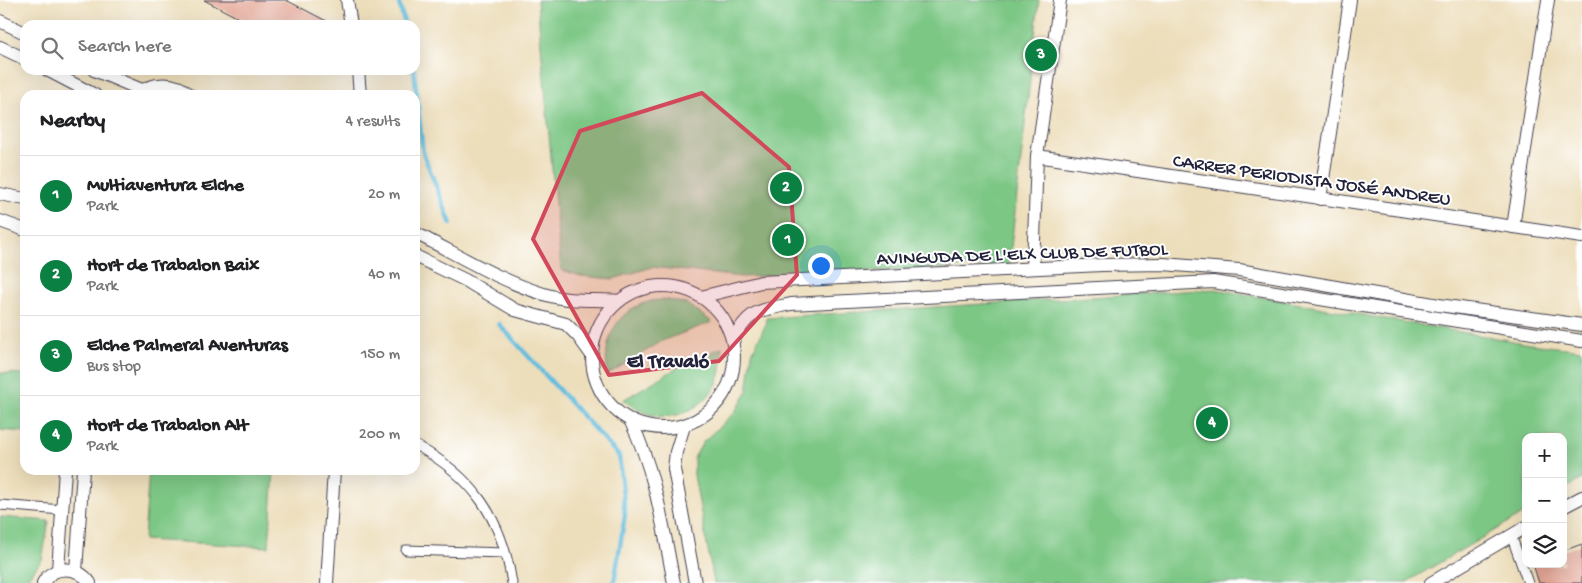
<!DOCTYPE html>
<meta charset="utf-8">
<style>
body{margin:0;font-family:"Gochi Hand",sans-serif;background:#f2f2f2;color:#202124}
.controls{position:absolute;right:15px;bottom:15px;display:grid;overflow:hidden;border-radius:10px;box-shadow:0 5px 20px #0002}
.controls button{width:45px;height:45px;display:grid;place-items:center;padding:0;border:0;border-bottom:1px solid #e0e0e0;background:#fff;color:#202124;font:25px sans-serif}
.you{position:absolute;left:820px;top:265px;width:18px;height:18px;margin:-12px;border:4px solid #fff;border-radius:50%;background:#1a73e8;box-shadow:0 0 0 8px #1a73e833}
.badge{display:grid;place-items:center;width:32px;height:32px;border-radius:50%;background:#0b8043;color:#fff;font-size:16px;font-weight:700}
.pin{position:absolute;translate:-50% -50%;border:2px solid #fff;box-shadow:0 1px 5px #0006}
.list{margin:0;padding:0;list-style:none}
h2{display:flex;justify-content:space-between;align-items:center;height:65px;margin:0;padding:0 20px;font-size:21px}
h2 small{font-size:16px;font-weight:400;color:#757577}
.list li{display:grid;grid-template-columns:32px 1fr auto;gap:15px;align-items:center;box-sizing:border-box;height:80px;padding:0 20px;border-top:1px solid #e0e0e0}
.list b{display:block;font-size:19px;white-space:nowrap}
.list p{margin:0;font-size:16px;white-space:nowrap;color:#757577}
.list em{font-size:16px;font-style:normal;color:#757577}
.icon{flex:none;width:28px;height:28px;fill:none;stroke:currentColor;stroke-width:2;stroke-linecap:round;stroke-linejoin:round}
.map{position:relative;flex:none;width:1582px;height:583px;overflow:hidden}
.search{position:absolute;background:#fff;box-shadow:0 5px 20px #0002;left:20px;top:20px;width:400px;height:55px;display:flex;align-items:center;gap:12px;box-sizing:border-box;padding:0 18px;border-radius:15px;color:#757577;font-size:19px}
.panel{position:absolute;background:#fff;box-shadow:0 5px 20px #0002;left:20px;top:90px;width:400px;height:385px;border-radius:15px}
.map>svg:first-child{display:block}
.green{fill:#7dc785;stroke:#507460}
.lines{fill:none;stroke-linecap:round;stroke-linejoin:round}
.stream{stroke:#60bdde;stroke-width:4.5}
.building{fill:#e3a392}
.pedestrian-casing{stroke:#403e4e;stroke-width:11}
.minor-casing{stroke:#403e4e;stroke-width:14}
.pedestrian{stroke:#fff;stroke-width:9}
.minor{stroke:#fff;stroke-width:12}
.marked{fill:#d1495b;fill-opacity:0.2;stroke:#d1495b;stroke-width:4;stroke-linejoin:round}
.labels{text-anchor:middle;stroke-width:4;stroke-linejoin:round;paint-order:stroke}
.street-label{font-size:19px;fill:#22223b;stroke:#fff}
.neighbourhood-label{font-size:20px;font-weight:bold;fill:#22223b;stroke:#fff}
</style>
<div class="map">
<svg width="1582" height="583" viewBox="0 0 1582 583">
<rect width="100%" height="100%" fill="#fff"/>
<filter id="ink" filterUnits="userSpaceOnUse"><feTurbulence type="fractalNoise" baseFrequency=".02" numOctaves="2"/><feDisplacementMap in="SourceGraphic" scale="10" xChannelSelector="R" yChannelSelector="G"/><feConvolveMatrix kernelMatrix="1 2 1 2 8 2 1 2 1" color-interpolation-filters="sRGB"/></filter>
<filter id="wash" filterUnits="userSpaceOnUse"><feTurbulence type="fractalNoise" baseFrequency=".0096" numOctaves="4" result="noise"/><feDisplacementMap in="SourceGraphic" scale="20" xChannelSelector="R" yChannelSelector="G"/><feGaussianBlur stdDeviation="1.12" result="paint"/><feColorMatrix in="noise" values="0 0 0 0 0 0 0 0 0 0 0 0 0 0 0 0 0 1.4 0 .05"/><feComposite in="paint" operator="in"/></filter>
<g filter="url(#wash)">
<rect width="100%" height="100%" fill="#eddebb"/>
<!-- green -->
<g class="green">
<polygon points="537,0 1039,0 1009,265 741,277 652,267 613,279 581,276 561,270"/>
<polygon points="1214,289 1530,344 1582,350 1582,479 1563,490 1563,437 1526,437 1526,512 1405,583 714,583 694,475 694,458 703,442 734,413 747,393 752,353 767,322 766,318"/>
<path d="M 668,300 L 687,304 L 712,322 L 664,340 L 608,374 C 601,344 616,310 648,302 C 654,300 661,300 668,300 Z"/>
<path d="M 722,347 C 722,355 722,363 721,370 C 717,398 685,420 658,416 C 644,414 635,408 623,400 L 680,366 Z"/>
<polygon points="0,373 25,374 25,432 0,430"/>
<polygon points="149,470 274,470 269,547 144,540"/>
<polygon points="0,517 49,521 42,560 23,583 0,583"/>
</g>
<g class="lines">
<!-- stream -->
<g class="stream">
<polyline points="398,0 405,25"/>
<polyline points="414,70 423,153 451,224"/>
<polyline points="499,324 619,456 625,515 614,583"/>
</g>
</g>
<g id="blocks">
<!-- building -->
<g class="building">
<polygon points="204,0 286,0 334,25 252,25"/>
<polygon points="1582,544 1582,583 1539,583 1533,564 1563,564 1563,551"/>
</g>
</g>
</g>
<g filter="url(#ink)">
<use href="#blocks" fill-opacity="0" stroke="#403e4e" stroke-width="1"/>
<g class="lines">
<defs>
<g id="pedestrian">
<path d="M 415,445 C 473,476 502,518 512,583"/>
<polyline points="0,505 62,510"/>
<polyline points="1511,535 1528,583"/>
<polyline points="406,550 505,553"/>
</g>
<g id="minor">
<polyline points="347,0 351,25"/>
<polyline points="0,21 25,33"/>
<polyline points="0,47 25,59"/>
<polyline points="47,70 95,95"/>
<polyline points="94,70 142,90"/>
<polyline points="358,70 360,95"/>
<path d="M 137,95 C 152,81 175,81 190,95"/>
<polyline points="1037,156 1582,237"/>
<polyline points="0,194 25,199"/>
<polyline points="1320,199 1350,0"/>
<polyline points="0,221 25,230"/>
<polyline points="1513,227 1548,0"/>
<path d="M 415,233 C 459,255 499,281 547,295 C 570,302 595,299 619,301"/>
<polyline points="415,256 465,280 515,310 566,324 578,336 591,354"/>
<polyline points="1033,268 1037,156 1060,0"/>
<circle cx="663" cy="357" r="71"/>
<polyline points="701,297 761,282 1102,265 1163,264 1239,270 1439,305 1582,325"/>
<path d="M 733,341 C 749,309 759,311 791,304 L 1213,282 L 1582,341"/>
<path d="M 631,422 C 656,473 663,528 674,583"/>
<polyline points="684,426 676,452 674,469 695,583"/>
<polyline points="1563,507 1582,497"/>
<polyline points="58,570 65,470"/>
<polyline points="76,571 83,470"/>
<path d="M 43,583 C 53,564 79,566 90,583"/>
<polyline points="327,583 334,470"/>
<polyline points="1431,583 1526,527"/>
</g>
</defs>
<!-- pedestrian casing -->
<use href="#pedestrian" class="pedestrian-casing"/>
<!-- minor casing -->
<use href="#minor" class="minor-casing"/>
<!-- pedestrian -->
<use href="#pedestrian" class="pedestrian"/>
<!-- minor -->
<use href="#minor" class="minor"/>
</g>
</g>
<!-- marked area -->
<path class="marked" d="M 702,93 L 789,167 L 797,275 L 719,361 L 609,375 L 533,239 L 580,131 Z"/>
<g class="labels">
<!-- street labels -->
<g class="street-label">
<text transform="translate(1312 178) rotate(8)" y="7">CARRER PERIODISTA JOSÉ ANDREU</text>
<text transform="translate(1022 252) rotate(-2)" y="7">AVINGUDA DE L'ELX CLUB DE FUTBOL</text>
</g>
<!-- neighbourhood labels -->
<g class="neighbourhood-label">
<text x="668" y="367">El Travaló</text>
</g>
</g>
</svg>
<div class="controls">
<button>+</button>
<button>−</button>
<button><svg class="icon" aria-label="layers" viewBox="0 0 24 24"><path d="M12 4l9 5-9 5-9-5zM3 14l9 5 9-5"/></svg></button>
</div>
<div class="you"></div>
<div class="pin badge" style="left:788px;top:240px">1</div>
<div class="pin badge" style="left:786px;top:188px">2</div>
<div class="pin badge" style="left:1041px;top:55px">3</div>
<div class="pin badge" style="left:1212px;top:423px">4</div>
<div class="search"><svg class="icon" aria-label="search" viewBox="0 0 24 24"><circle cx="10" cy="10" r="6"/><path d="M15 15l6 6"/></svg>Search here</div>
<section class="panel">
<h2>Nearby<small>4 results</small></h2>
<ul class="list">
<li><span class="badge">1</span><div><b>Multiaventura Elche</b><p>Park</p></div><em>20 m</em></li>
<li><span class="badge">2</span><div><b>Hort de Trabalon Baix</b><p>Park</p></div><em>40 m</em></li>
<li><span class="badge">3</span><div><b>Elche Palmeral Aventuras</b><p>Bus stop</p></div><em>150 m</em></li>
<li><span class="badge">4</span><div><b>Hort de Trabalon Alt</b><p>Park</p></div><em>200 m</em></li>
</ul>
</section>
</div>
